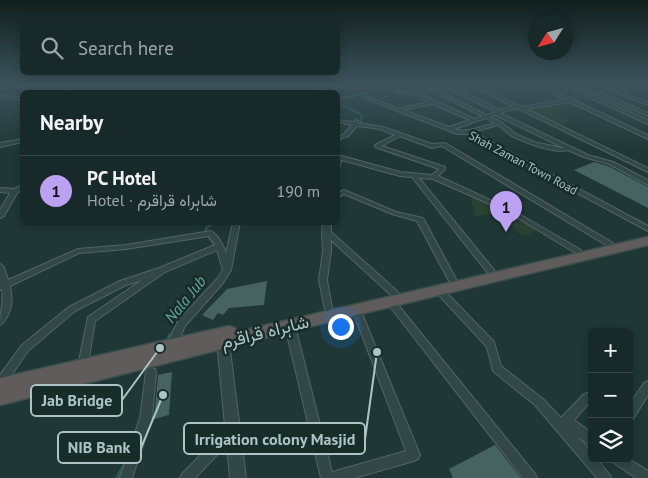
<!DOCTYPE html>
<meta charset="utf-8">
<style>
body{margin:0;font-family:"PT Sans",Vazirmatn,sans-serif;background:#243534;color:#f1f3f6}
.controls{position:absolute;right:15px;bottom:15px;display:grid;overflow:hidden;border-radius:8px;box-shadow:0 2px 8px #0003}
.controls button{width:45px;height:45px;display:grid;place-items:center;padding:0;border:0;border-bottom:1px solid #364545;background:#172928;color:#f1f3f6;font:25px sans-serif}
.compass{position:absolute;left:528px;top:15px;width:45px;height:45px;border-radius:50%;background:#172928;box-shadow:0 2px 8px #0003;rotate:233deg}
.you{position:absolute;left:340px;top:326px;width:18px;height:18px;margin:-12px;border:4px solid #fff;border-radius:50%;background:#1a73e8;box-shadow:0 0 0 8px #1a73e833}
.badge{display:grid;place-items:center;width:32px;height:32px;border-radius:50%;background:#bca0f2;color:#111;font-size:16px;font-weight:700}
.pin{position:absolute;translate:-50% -41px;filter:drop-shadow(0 1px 2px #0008)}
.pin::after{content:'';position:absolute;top:26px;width:18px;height:15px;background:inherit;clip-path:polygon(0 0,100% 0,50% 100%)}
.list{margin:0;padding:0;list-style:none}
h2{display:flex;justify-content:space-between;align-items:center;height:65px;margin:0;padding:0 20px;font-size:21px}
h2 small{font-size:16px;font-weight:400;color:#9ea6a8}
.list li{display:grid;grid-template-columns:32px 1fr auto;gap:15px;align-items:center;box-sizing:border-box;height:70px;padding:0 20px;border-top:1px solid #364545}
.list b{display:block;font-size:19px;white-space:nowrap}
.list p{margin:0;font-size:16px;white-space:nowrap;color:#9ea6a8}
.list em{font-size:16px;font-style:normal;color:#9ea6a8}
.icon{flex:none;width:28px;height:28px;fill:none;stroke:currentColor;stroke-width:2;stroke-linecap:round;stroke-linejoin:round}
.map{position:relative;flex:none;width:648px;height:478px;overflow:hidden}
.search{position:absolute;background:#172928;box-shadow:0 2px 8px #0003;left:20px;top:20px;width:320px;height:55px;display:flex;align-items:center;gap:12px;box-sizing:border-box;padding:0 18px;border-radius:8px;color:#9ea6a8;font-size:19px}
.panel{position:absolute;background:#172928;box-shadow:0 2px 8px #0003;left:20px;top:90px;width:320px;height:135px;border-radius:8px}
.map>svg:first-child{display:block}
.green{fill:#2a4131}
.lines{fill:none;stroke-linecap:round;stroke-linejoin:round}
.stream-far2{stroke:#2d5854;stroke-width:2}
.stream-far1{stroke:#2d5854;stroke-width:2.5}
.stream{stroke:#2d5854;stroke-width:4}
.building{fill:#466361}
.minor-casing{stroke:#506564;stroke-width:2}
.tertiary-casing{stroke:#506564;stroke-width:2}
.trunk-casing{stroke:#3d5250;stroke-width:3}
.minor{fill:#324746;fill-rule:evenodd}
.tertiary{fill:#324746;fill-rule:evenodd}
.trunk{fill:#5f5c5b;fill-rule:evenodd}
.labels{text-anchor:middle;stroke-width:5;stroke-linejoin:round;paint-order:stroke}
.far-street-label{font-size:12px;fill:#acc4c3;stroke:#182c2a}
.water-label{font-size:16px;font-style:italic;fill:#63a59f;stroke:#182c2a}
.near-street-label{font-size:18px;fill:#acc4c3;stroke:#182c2a}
.leader{fill:none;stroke:#acc4c3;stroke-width:2}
.callout-dot{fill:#acc4c3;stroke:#182c2a;stroke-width:2}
.callout{fill:#182c2a;stroke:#acc4c3;stroke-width:2}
.callout-label{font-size:16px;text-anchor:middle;font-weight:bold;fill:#acc4c3}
</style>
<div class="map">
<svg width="648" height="478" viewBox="0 0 648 478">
<rect width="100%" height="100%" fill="#1f3735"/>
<!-- green -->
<g class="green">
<polygon points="553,105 564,110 551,114 570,122 555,126 519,109"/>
<polygon points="470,195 536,230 526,236 519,233 498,212 475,217"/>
</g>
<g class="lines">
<!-- stream-far2 -->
<g class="stream-far2">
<polyline points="338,99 367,93 379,84"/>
<polyline points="338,103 362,115 361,122"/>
<polyline points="338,142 344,136"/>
<polyline points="338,155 342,160 338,172"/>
<polyline points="206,229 214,222"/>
</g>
<!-- stream-far1 -->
<g class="stream-far1">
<polyline points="206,228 206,232 216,248"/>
<polyline points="170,337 178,322"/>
</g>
<!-- stream -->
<g class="stream">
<polyline points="169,338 170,335"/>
<polyline points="117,478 125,464"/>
</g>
</g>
<!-- building -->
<g class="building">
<polygon points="594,162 608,166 648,187 648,208 574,170"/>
<polygon points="267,281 264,305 229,308 223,315 218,313 213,320 202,315 227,289"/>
<polygon points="172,372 169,415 154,419 158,375"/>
<polygon points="495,445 521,478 453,478 449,469"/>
</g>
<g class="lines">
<defs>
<g id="minor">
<path d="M 419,84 L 425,84 L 486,115 L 496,112 L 439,84 L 445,84 L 500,110 L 513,106 L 468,84 L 474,84 L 522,107 L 566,100 L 534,84 L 540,84 L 648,135 L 648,139 L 646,138 L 570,102 L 526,109 L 648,168 L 648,172 L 517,108 L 500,113 L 588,155 L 613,162 L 648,180 L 648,185 L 609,164 L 584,157 L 568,150 C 555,154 527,143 514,137 C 508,134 503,129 498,125 L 473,132 L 648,226 L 648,231 L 467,134 L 457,134 L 364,98 L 368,97 L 399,109 L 428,102 L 410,92 L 403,94 L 383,87 L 382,86 L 384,85 L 403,92 L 412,90 L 474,119 L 482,116 ZM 432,104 L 470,120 L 449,127 L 403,110 ZM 495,115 L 564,148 L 562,148 L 534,142 L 516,134 L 501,122 L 490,117 ZM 486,118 L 495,123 C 482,126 466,134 454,129 Z"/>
<polygon points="560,84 566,84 648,120 648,124"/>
<polygon points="573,84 579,84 648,113 648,116"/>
<polygon points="595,84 601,84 648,102 648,105"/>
<polygon points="638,84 643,84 648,87 648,90"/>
<polygon points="0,95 22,98 22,100 0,97"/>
<polygon points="338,120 353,122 356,120 358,121 358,123 383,127 432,144 445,143 613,243 609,245 606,245 442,146 432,148 400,136 382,146 445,167 445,169 438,176 512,210 581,250 580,252 574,252 508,212 433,179 419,178 494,270 493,272 487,272 412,177 400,176 338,159 338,155 400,172 432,175 439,169 375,147 375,145 395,135 380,129 357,126 348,136 338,139 338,137 344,134 352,125 338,122"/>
<polygon points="22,139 22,142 0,147 0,143"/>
<polygon points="22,185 22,189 17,193 4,216 0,218 0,210 10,193 0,192 0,188 14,189"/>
<polygon points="344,190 396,212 423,218 456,279 455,281 449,281 417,221 392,214 344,194 338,197 338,193"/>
<path d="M 233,222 L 240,222 L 231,270 L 223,283 L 185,326 L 175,348 L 172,349 L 169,348 L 167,345 L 178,321 L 217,279 L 223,270 L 217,250 L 165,272 L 95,321 L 87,369 L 83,370 L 79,369 L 78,366 L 88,317 L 142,280 L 126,285 L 75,311 L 28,351 L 4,386 L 0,388 L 0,375 L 22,345 L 69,307 L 120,281 L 159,268 L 215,245 L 209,236 L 126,249 L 79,253 L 10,286 C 13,301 12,311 3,323 L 0,325 C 0,312 4,302 2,289 L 0,290 L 0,264 L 4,267 L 8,280 L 78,249 L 126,245 L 211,231 C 218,235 224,246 226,254 Z"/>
<polygon points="323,222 331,222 331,232 397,291 398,293 397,295 391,295 331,240 331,251 327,280 332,308 331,310 328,311 325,310 319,280 323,251 322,232"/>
<polygon points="439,287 442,288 494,342 501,366 543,399 561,418 583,395 587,393 592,395 592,406 588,404 574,420 592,433 592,446 578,437 592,453 592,459 597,459 609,474 611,478 597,478 535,405 493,371 487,347 436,292 435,290 436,288"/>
<polygon points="391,299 394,300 535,474 537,478 523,478 388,304 387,302 388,300"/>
<polygon points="356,306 359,307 360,309 420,455 418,459 414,461 354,478 321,478 285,326 287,323 290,322 293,323 295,326 332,472 406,451 352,309 353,307"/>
<polygon points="151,368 155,369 156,372 152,418 132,478 120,478 140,418 146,372 147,369"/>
<polygon points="648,381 648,395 633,419 629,420 629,405 644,383"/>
<polygon points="232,425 236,427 238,431 236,435 195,478 180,478 182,474 228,427"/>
<polygon points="612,459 629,459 648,471 648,478 636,478 614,463"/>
</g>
<g id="tertiary">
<polygon points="69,84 75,84 69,92 63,92"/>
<polygon points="339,84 350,84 319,92 311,92"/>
<polygon points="223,337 228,338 229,342 246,478 230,478 217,342 218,338"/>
</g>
<polygon id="trunk" points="648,237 648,245 356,315 0,405 0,378 229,326 235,328 237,332"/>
</defs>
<!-- minor casing -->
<use href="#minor" class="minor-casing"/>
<!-- tertiary casing -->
<use href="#tertiary" class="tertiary-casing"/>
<!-- trunk casing -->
<use href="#trunk" class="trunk-casing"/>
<!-- minor -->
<use href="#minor" class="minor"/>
<!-- tertiary -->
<use href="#tertiary" class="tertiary"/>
<!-- trunk -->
<use href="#trunk" class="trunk"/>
</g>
<!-- sky -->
<linearGradient id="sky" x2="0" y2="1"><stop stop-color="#111e1d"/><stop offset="0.56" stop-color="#3c535c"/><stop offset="1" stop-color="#3c535c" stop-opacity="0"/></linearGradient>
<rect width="648" height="151" fill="url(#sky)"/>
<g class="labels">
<!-- far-street labels -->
<g class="far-street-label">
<text transform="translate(523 163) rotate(28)" y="4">Shah Zaman Town Road</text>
</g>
<!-- water labels -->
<g class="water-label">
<text transform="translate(185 299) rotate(-51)" y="6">Nala Jub</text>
</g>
<!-- near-street labels -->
<g class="near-street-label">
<text transform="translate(265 332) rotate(-14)" y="6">شاہراہ قراقرم</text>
</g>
</g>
<!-- callouts -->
<path class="leader" d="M160 348L122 400M377 352L365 439M163 395L141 448"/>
<g class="callout-dot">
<circle cx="160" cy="348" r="5"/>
<circle cx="377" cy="352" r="5"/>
<circle cx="163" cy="395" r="5"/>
</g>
<g class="callout">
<rect x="31" y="385" width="91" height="31" rx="5"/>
<rect x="184" y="423" width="181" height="31" rx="5"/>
<rect x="58" y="432" width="83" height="31" rx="5"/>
</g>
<g class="callout-label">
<text x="77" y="406">Jab Bridge</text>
<text x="275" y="445">Irrigation colony Masjid</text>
<text x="99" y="453">NIB Bank</text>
</g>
</svg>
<div class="controls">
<button>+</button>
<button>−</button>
<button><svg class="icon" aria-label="layers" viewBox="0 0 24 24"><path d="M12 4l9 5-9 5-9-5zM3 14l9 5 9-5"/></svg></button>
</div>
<svg class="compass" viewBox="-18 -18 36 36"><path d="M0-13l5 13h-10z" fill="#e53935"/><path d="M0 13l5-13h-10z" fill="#9ea6a8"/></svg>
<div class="you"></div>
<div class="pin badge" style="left:506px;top:232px">1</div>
<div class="search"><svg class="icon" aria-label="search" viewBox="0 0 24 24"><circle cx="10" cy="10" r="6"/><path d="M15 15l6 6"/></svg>Search here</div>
<section class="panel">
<h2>Nearby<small></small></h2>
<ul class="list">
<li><span class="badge">1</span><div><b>PC Hotel</b><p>Hotel · شاہراہ قراقرم</p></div><em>190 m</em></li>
</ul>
</section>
</div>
